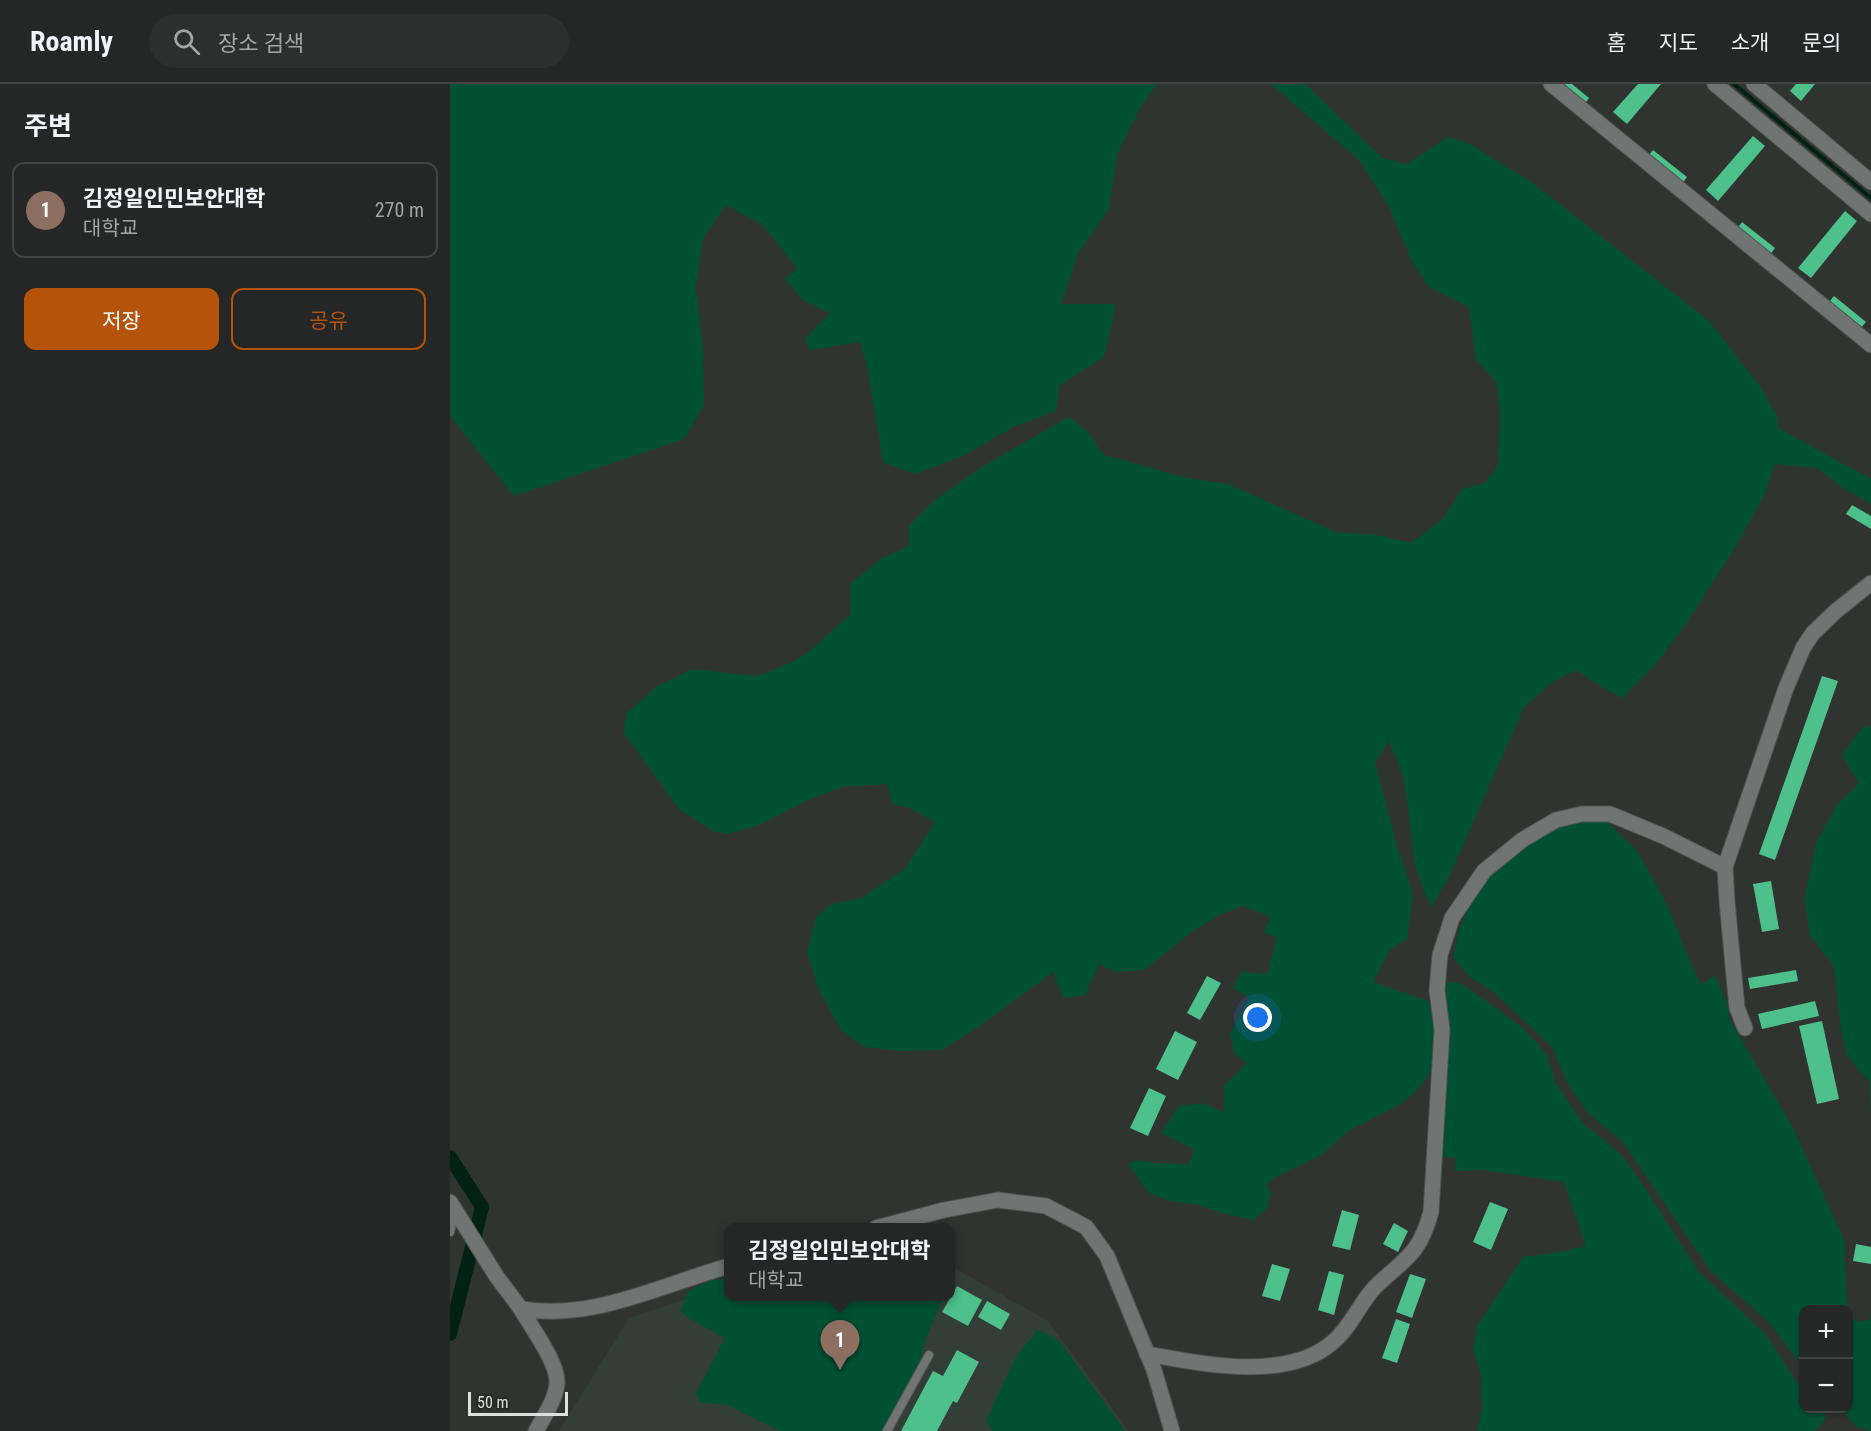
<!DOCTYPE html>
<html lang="ko">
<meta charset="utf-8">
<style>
body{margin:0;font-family:"Roboto Condensed","Noto Sans KR",sans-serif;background:#2c2f2d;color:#f1f3f6}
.controls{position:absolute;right:18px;bottom:18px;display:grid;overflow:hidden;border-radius:12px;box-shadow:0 2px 4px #0004}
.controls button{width:54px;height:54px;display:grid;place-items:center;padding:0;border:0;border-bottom:2px solid #414442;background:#242725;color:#f1f3f6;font:30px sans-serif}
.scale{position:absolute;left:18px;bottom:15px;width:100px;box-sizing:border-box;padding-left:6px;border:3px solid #dde0de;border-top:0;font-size:16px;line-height:21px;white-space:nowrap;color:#dde0de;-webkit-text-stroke:4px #262a27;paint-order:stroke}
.you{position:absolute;left:808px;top:934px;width:21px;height:21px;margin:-15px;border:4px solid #fff;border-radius:50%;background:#1a73e8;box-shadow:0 0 0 9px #1a73e833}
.badge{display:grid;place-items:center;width:39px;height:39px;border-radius:50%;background:#b45309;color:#fff;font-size:20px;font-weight:700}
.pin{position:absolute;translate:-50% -50px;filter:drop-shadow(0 2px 3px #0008)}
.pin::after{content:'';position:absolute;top:32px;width:21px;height:18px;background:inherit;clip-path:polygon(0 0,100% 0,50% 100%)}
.popup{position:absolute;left:274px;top:1139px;width:231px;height:78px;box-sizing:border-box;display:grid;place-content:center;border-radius:12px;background:#242725;filter:drop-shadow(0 2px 4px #0005);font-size:20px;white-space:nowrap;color:#a3a5a7}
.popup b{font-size:22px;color:#f1f3f6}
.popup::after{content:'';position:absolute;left:50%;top:100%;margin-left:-12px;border:12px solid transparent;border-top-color:#242725}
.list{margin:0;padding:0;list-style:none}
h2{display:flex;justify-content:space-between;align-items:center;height:78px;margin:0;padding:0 24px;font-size:26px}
h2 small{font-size:20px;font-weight:400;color:#a3a5a7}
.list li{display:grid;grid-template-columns:39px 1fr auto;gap:18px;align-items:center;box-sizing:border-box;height:96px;margin:0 12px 12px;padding:0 12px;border:2px solid #414442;border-radius:12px}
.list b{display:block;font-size:22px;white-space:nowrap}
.list p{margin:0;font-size:20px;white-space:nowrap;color:#a3a5a7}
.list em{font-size:20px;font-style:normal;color:#a3a5a7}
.actions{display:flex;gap:12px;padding:18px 24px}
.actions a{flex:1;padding:14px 0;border:2px solid #b45309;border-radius:12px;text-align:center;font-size:21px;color:#b45309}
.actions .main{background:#b45309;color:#fff}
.icon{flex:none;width:33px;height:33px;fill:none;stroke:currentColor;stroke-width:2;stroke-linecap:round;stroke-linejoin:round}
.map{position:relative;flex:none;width:1421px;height:1347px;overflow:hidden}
header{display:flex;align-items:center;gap:36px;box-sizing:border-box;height:84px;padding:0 30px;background:#242725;border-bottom:2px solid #414442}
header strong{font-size:28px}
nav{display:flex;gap:33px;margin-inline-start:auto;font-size:21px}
.search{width:420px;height:54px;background:#2c2f2d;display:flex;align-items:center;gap:15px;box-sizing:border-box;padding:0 21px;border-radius:33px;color:#a3a5a7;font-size:22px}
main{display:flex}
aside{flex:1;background:#242725}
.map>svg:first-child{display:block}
.built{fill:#343e38}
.green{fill:#005134}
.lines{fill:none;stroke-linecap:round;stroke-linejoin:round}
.stream{stroke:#002213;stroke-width:4}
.canal{stroke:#002213;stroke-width:14}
.building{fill:#4dc08c}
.lane-casing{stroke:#4f5250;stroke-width:10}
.street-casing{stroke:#4f5250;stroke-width:17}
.lane{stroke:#707472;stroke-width:8}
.street{stroke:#707472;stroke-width:15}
</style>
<header>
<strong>Roamly</strong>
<div class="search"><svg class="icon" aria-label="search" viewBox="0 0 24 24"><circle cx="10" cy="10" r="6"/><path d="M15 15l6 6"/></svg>장소 검색</div>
<nav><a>홈</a><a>지도</a><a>소개</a><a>문의</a></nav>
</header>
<main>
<aside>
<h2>주변<small></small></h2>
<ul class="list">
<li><span class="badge" style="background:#8d6e63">1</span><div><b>김정일인민보안대학</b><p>대학교</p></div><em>270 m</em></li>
</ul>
<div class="actions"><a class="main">저장</a><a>공유</a></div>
</aside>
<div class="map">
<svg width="1421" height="1347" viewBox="0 0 1421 1347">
<rect width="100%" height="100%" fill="#303431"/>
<!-- built -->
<polygon class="built" points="501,1182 598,1237 679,1347 109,1347 179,1234 279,1201 279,1212 501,1212"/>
<!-- green -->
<g class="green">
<polygon points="0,0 707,0 691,22 667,71 659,125 628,169 611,220 666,220 654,273 609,302 606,327 563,343 513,372 465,390 433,378 417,281 410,258 360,266 355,255 380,229 354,217 335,195 347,184 313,141 276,121 253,154 246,204 253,264 254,321 234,355 64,412 0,332"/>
<path d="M 821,0 L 855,0 L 932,74 L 957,80 L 998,53 L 1020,60 L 1084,100 L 1259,237 L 1311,304 L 1328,335 L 1328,344 L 1421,395 L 1421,420 L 1392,403 L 1367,384 L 1325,380 L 1314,412 L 1287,460 L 1236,540 L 1205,581 L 1172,614 L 1152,603 L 1126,586 L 1104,597 L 1074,623 L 997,797 L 981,823 C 976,809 968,794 965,779 C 958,738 960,693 938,657 L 925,679 L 946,758 L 963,811 L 957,855 L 940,865 L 923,898 L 978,917 L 988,940 L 983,985 L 969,1004 L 951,1020 L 898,1047 L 871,1071 L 824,1094 L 816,1102 L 821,1109 L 817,1125 L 803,1136 L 775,1130 L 748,1121 L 720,1117 L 699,1109 L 678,1080 L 686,1076 L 705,1079 L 739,1080 L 744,1065 L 711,1049 L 729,1022 L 753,1019 L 774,1029 L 774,1002 L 797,979 L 784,969 L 780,950 L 799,914 L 783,904 L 791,888 L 817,890 L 827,854 L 814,848 L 821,833 L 793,822 L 771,830 L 744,846 L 694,886 L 666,888 L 649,880 L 635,911 L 614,914 L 603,888 L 527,944 L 491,966 L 452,967 L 415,963 L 391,946 L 369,906 L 357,869 L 366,833 L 382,820 L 411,814 L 455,785 L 485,738 L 459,724 L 443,720 L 437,700 L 393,703 L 358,716 L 307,742 L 277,750 L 263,747 L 229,725 L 173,648 L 177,629 L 206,603 L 243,585 L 306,592 L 329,584 L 354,572 L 400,531 L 400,500 L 431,475 L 459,462 L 459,442 L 485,416 L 532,383 L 619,333 L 637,347 L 654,371 L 737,394 L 778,400 L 885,448 L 928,451 L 961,459 L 992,436 L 1013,405 L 1036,398 L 1048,381 L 1050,329 L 1046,297 L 1026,276 L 1019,223 L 979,203 L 962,177 L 938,121 L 910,77 Z"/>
<polygon points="1414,642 1421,643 1421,1035 1420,999 1397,971 1391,946 1384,883 1360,851 1354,815 1367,757 1387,721 1409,700 1392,671"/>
<polygon points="1155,736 1187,767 1216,819 1250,901 1265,892 1276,916 1280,936 1343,1044 1394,1156 1397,1225 1354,1226 1353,1283 1319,1238 1261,1187 1172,1057 1137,1028 1118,1000 1102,963 1046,910 1019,892 1003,873 1009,846 1023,814 1051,778 1082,757 1117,741"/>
<polygon points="998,898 1010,899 1043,922 1075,946 1097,971 1106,1000 1134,1041 1147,1050 1173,1073 1189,1095 1248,1187 1316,1251 1353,1308 1354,1324 1370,1325 1377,1332 1366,1347 1027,1347 1032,1324 1031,1290 1023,1266 1027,1242 1073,1173 1110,1168 1136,1162 1114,1098 1034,1086 1005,1087 1006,1074 993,1073 994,909"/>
<polygon points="279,1193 279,1212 494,1213 476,1254 468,1285 431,1347 330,1347 277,1321 249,1318 246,1309 275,1254 237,1233 231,1227 238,1207 259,1197"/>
<polygon points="1399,1227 1407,1238 1421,1235 1421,1347 1407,1343 1391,1325 1398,1324"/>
<polygon points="587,1246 602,1252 610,1258 675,1347 542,1347 536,1336 565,1275"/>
</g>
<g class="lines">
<!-- stream -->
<polyline class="stream" points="1284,0 1421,114"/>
<!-- canal -->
<polyline class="canal" points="0,1073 32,1123 0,1250"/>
</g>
<!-- building -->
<g class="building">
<polygon points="1109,0 1122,0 1139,14 1134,21"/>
<polygon points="1188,0 1211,0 1177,40 1163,28"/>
<polygon points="1346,0 1365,0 1351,17 1340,7"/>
<polygon points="1303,52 1315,62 1268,117 1256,106"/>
<polygon points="1203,66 1237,93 1232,100 1198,72"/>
<polygon points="1395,127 1407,137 1361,194 1348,184"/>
<polygon points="1292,138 1325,164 1320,171 1287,145"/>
<polygon points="1384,212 1416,238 1411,244 1379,218"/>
<polygon points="1402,421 1421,432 1421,445 1396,430"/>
<polygon points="1372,592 1388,597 1325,776 1309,770"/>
<polygon points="1321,797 1329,845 1312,848 1303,800"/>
<polygon points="1346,886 1348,897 1300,905 1298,894"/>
<polygon points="757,892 771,899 750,936 737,929"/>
<polygon points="1365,917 1369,932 1312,945 1308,930"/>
<polygon points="1372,937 1389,1015 1367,1020 1349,942"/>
<polygon points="725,947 747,958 728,996 706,985"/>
<polygon points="699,1004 716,1012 698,1052 680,1044"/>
<polygon points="1040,1118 1058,1125 1041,1166 1023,1158"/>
<polygon points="892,1126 909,1131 900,1166 882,1162"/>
<polygon points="944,1139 958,1147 948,1168 933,1160"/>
<polygon points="1406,1160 1421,1163 1421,1180 1403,1177"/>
<polygon points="822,1180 840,1185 830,1217 812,1212"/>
<polygon points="879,1187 894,1191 884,1231 868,1226"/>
<polygon points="960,1190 976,1195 962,1234 946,1228"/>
<polygon points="507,1202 532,1216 518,1242 492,1228"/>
<polygon points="537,1217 560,1230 551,1246 528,1233"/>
<polygon points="946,1235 960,1240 947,1279 932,1274"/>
<polygon points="507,1266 529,1278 507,1319 503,1317 487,1347 451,1347 483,1287 493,1292"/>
</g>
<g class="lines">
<defs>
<g id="lane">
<polyline points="0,1148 5,1126"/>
<polyline points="437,1347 479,1271"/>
</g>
<g id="street">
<polyline points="1101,0 1421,261"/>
<polyline points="1265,0 1421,130"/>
<polyline points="1304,0 1421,98"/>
<polyline points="1295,944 1287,924 1277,817 1275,783 1336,604 1353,564 1363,549 1386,527 1421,499"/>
<path d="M 0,1118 L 47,1193 L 71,1225 C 142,1237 211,1201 279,1182"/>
<polyline points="426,1144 494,1126 548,1116 596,1122 636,1143 657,1172 704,1286 722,1347"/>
<path d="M 71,1225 C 81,1243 109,1280 107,1300 C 105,1317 94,1332 86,1347"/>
<path d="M 697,1270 C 753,1280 837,1298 883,1258 C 901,1243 909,1220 925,1203 C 955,1174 969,1172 981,1128 L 992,946 L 987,906 L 990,871 L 1002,834 L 1034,787 L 1072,756 L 1106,736 L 1132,730 L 1160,730 L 1213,752 L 1275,783"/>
</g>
</defs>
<!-- lane casing -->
<use href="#lane" class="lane-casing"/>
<!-- street casing -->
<use href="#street" class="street-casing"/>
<!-- lane -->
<use href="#lane" class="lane"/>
<!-- street -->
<use href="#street" class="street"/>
</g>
</svg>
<div class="controls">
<button>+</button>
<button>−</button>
</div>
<div class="scale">50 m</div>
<div class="you"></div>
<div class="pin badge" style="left:390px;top:1286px;background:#8d6e63">1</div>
<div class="popup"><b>김정일인민보안대학</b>대학교</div>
</div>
</main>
